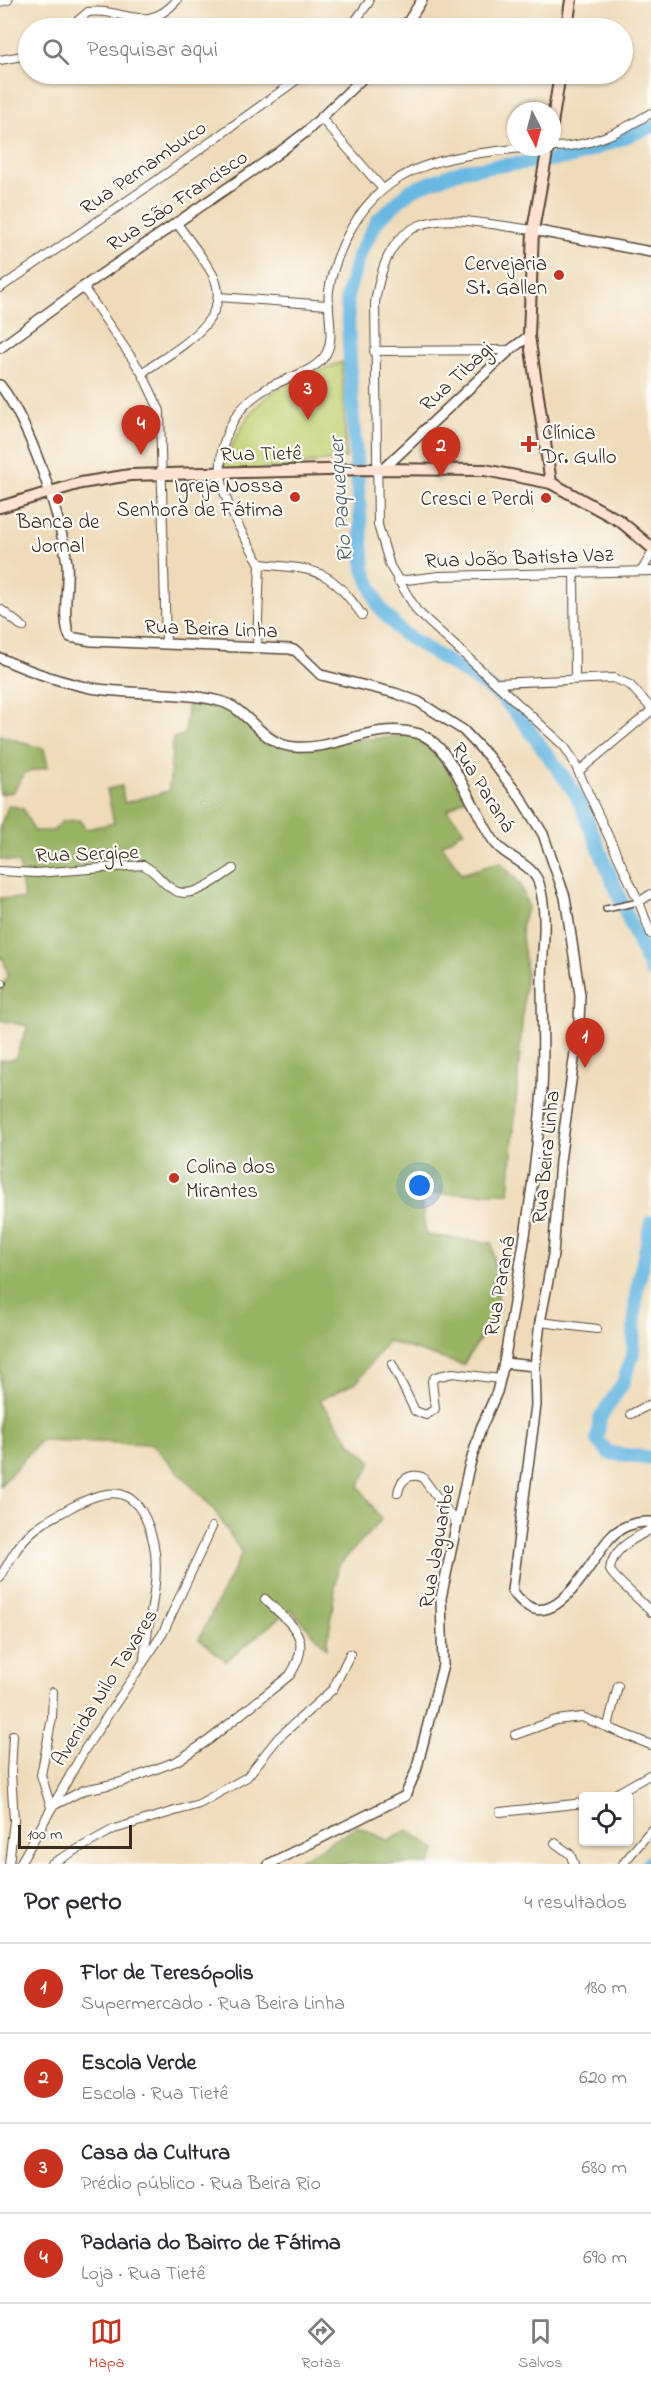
<!DOCTYPE html>
<html lang="pt">
<meta charset="utf-8">
<style>
body{margin:0;font-family:"Indie Flower",sans-serif;background:#f2f2f3;color:#2b2b33}
.controls{position:absolute;right:18px;bottom:18px;display:grid;overflow:hidden;border-radius:6px;box-shadow:0 2px 4px #0004}
.controls button{width:54px;height:54px;display:grid;place-items:center;padding:0;border:0;border-bottom:2px solid #e1e1e2;background:#fff;color:#2b2b33;font:30px sans-serif}
.compass{position:absolute;left:507px;top:102px;width:54px;height:54px;border-radius:50%;background:#fff;box-shadow:0 2px 4px #0004;rotate:174deg}
.scale{position:absolute;left:18px;bottom:15px;width:114px;box-sizing:border-box;padding-left:6px;border:3px solid #3b2a1e;border-top:0;font-size:16px;line-height:21px;white-space:nowrap;color:#3b2a1e;-webkit-text-stroke:4px #fdfcf7;paint-order:stroke}
.you{position:absolute;left:420px;top:1186px;width:21px;height:21px;margin:-15px;border:4px solid #fff;border-radius:50%;background:#1a73e8;box-shadow:0 0 0 9px #1a73e833}
.badge{display:grid;place-items:center;width:39px;height:39px;border-radius:50%;background:#c8321e;color:#fff;font-size:20px;font-weight:700}
.pin{position:absolute;translate:-50% -50px;filter:drop-shadow(0 2px 3px #0008)}
.pin::after{content:'';position:absolute;top:32px;width:21px;height:18px;background:inherit;clip-path:polygon(0 0,100% 0,50% 100%)}
.list{margin:0;padding:0;list-style:none}
h2{display:flex;justify-content:space-between;align-items:center;height:78px;margin:0;padding:0 24px;font-size:26px}
h2 small{font-size:20px;font-weight:400;color:#7c7c81}
.list li{display:grid;grid-template-columns:39px 1fr auto;gap:18px;align-items:center;box-sizing:border-box;height:90px;padding:0 24px;border-top:2px solid #e1e1e2}
.list b{display:block;font-size:22px;white-space:nowrap}
.list p{margin:0;font-size:20px;white-space:nowrap;color:#7c7c81}
.list em{font-size:20px;font-style:normal;color:#7c7c81}
.icon{flex:none;width:33px;height:33px;fill:none;stroke:currentColor;stroke-width:2;stroke-linecap:round;stroke-linejoin:round}
.map{position:relative;flex:none;width:651px;height:1864px;overflow:hidden}
.search{position:absolute;background:#fff;box-shadow:0 2px 4px #0004;left:18px;right:18px;top:18px;height:66px;display:flex;align-items:center;gap:15px;box-sizing:border-box;padding:0 21px;border-radius:33px;color:#7c7c81;font-size:22px}
.sheet{height:438px;background:#fff}
nav{display:flex;justify-content:space-around;align-items:center;box-sizing:border-box;height:84px;border-top:2px solid #e1e1e2;background:#fff;font-size:16px;color:#7c7c81}
nav a{display:grid;justify-items:center;gap:3px}
nav .on{color:#c8321e}
.map>svg:first-child{display:block}
.green{fill:#c2d173;stroke:#7e7e48;stroke-width:1.5}
.forest{fill:#99b365;stroke:#6a6e42;stroke-width:1.5}
.lines{fill:none;stroke-linecap:round;stroke-linejoin:round}
.river{stroke:#67b8e2;stroke-width:14}
.pedestrian-casing{stroke:#564535;stroke-width:8}
.minor-casing{stroke:#564535;stroke-width:10}
.tertiary-casing{stroke:#564535;stroke-width:12}
.secondary-casing{stroke:#564535;stroke-width:14}
.pedestrian{stroke:#fff;stroke-width:5}
.minor{stroke:#fff;stroke-width:8}
.tertiary{stroke:#fff;stroke-width:9}
.secondary{stroke:#fee3d2;stroke-width:10}
.poi-dot{fill:#c8321e;stroke:#fdfcf7;stroke-width:2}
.labels{text-anchor:middle;stroke-width:4.5;stroke-linejoin:round;paint-order:stroke}
.street-label{font-size:21px;fill:#3b2a1e;stroke:#fdfcf7}
.poi-label{font-size:21px;fill:#3b2a1e;stroke:#fdfcf7;text-anchor:end}
.water-label{font-size:22px;font-style:italic;fill:#4a5c63;stroke:#fdfcf7}
</style>
<div class="map">
<svg width="651" height="1864" viewBox="0 0 651 1864">
<rect width="100%" height="100%" fill="#fdfcf7"/>
<filter id="ink" filterUnits="userSpaceOnUse"><feTurbulence type="fractalNoise" baseFrequency=".0167" numOctaves="2"/><feDisplacementMap in="SourceGraphic" scale="12" xChannelSelector="R" yChannelSelector="G"/><feConvolveMatrix kernelMatrix="1 2 1 2 8 2 1 2 1" color-interpolation-filters="sRGB"/></filter>
<filter id="wash" filterUnits="userSpaceOnUse"><feTurbulence type="fractalNoise" baseFrequency=".008" numOctaves="4" result="noise"/><feDisplacementMap in="SourceGraphic" scale="24" xChannelSelector="R" yChannelSelector="G"/><feGaussianBlur stdDeviation="1.35" result="paint"/><feColorMatrix in="noise" values="0 0 0 0 0 0 0 0 0 0 0 0 0 0 0 0 0 1.4 0 .05"/><feComposite in="paint" operator="in"/></filter>
<g filter="url(#wash)">
<rect width="100%" height="100%" fill="#efdbb9"/>
<!-- green -->
<path class="green" d="M 342,362 L 346,458 L 240,473 L 219,473 C 231,450 241,422 259,404 C 280,382 316,373 342,362 Z"/>
<!-- forest -->
<g class="forest">
<polygon points="188,700 223,704 278,740 297,745 415,735 430,744 466,798 447,810 464,830 442,845 462,874 500,862 520,884 528,906 521,927 526,972 509,1193 420,1194 426,1235 492,1243 499,1310 463,1365 387,1341 357,1382 320,1400 351,1443 372,1462 359,1486 381,1520 338,1566 327,1648 290,1609 226,1661 199,1639 242,1553 215,1511 152,1444 41,1440 0,1486 0,1060 15,1059 28,1026 0,1020 0,993 8,974 3,958 0,959 0,898 24,899 19,863 0,859 0,826 9,805 23,809 34,831 53,831 63,821 79,820 86,829 114,823 107,789 122,786 124,803 169,791 173,738 185,734"/>
<polygon points="0,735 44,749 48,767 25,773 13,792 0,794"/>
<polygon points="357,1826 389,1841 408,1830 436,1850 430,1864 293,1864"/>
</g>
<g class="lines">
<!-- river -->
<g class="river">
<polyline points="651,127 573,157 463,170 411,190 378,220 359,254 347,297 352,404 364,569 379,607 402,633 497,693 522,720 576,794 651,972"/>
<polyline points="651,1222 636,1295 633,1355 623,1383 600,1418 597,1440 609,1453 651,1458"/>
<polyline points="648,1864 651,1861"/>
</g>
</g>
</g>
<g filter="url(#ink)">
<g class="lines">
<defs>
<polyline id="pedestrian" points="606,909 639,902"/>
<g id="minor">
<polyline points="0,2 8,0"/>
<path d="M 69,28 L 88,12 C 123,7 146,36 177,0"/>
<polyline points="350,28 369,2"/>
<polyline points="0,60 28,55"/>
<polyline points="321,118 382,188"/>
<path d="M 551,147 C 587,148 620,132 651,113"/>
<path d="M 533,230 C 451,220 391,195 375,303 L 378,525 L 390,566 L 417,611 L 564,746 L 572,758 L 639,902 L 651,934"/>
<polyline points="83,287 142,373 160,411 166,644"/>
<polyline points="0,288 153,183 305,74"/>
<polyline points="219,297 327,305"/>
<polyline points="374,351 510,350"/>
<path d="M 142,373 C 172,351 236,321 213,275 C 203,257 188,239 176,222"/>
<path d="M 260,564 C 235,520 206,480 229,429 C 237,411 251,397 269,387 C 285,378 312,373 324,357 C 337,340 326,311 329,291 C 332,268 341,247 352,227 C 392,158 458,156 530,147"/>
<path d="M 260,564 C 316,570 328,566 362,615"/>
<polyline points="642,570 651,555"/>
<polyline points="574,574 575,677"/>
<polyline points="398,581 439,576 651,571"/>
<polyline points="0,609 23,627"/>
<polyline points="257,647 260,564"/>
<polyline points="498,683 614,678 630,685 651,708"/>
<polyline points="579,771 651,711"/>
<path d="M 0,871 L 36,873 L 143,865 C 156,871 160,881 172,889 C 190,902 218,879 233,869"/>
<polyline points="639,902 651,894"/>
<polyline points="0,984 2,983"/>
<polyline points="540,1322 597,1329"/>
<polyline points="392,1364 415,1411 426,1415 435,1409 432,1381 435,1377 453,1373 500,1379"/>
<polyline points="631,1414 651,1404"/>
<path d="M 398,1493 C 400,1480 409,1473 422,1477 L 457,1524"/>
<path d="M 651,1529 C 634,1539 612,1548 610,1570 C 613,1578 642,1601 651,1612"/>
<path d="M 0,1578 C 9,1561 19,1542 34,1530 C 45,1521 58,1515 70,1508 C 111,1485 138,1485 152,1537 C 163,1576 147,1620 144,1659"/>
<path d="M 53,1692 L 52,1718 L 41,1775 L 51,1807 L 84,1790 L 122,1782 L 177,1761 L 209,1740 L 290,1675 C 315,1637 291,1625 265,1599"/>
<polyline points="608,1726 618,1686"/>
<polyline points="515,1735 556,1720 582,1717 651,1745"/>
<polyline points="612,1796 651,1774"/>
<polyline points="500,1812 584,1803"/>
<polyline points="555,1843 570,1854 574,1864"/>
<polyline points="9,1864 14,1820 11,1773 13,1735"/>
<polyline points="20,1864 85,1749 163,1633 212,1527"/>
<polyline points="51,1864 114,1829 199,1804 247,1777 278,1738 333,1689 350,1654"/>
<polyline points="623,1864 651,1830"/>
</g>
<g id="tertiary">
<polyline points="404,28 422,0"/>
<polyline points="533,230 651,252"/>
<polyline points="0,348 83,287 277,154 306,132 367,74"/>
<path d="M 0,385 C 30,423 60,514 67,563 C 69,583 61,620 70,637 L 92,641 L 290,649 L 296,651 L 321,675 L 395,693 L 419,702 L 463,730 L 487,755 L 520,797 L 543,834 L 565,897 L 580,995 L 579,1023 L 560,1161 L 553,1255 L 540,1322 L 535,1366 L 536,1405 L 512,1590 C 550,1647 588,1564 609,1539 C 619,1527 635,1521 651,1522"/>
<polyline points="383,469 510,350 529,336"/>
<path d="M 0,658 C 29,671 60,682 91,688 C 133,695 177,691 219,701 C 249,708 261,745 294,747 C 335,751 371,722 416,733 C 446,740 462,786 477,811 C 483,822 488,835 497,845 C 510,860 535,864 540,887 C 548,917 542,951 542,982 C 542,1018 544,1054 542,1089 C 536,1181 519,1272 504,1363"/>
<polyline points="269,1864 405,1796 416,1771 443,1665 441,1598 468,1471 481,1428 497,1392 504,1363 535,1366"/>
</g>
<g id="secondary">
<polyline points="567,28 571,0"/>
<polyline points="552,124 560,74"/>
<polyline points="548,147 533,230 529,336 551,483"/>
<polyline points="0,507 81,483 130,475 366,469 485,470 551,483 620,521 651,547"/>
</g>
</defs>
<!-- pedestrian casing -->
<use href="#pedestrian" class="pedestrian-casing"/>
<!-- minor casing -->
<use href="#minor" class="minor-casing"/>
<!-- tertiary casing -->
<use href="#tertiary" class="tertiary-casing"/>
<!-- secondary casing -->
<use href="#secondary" class="secondary-casing"/>
<!-- pedestrian -->
<use href="#pedestrian" class="pedestrian"/>
<!-- minor -->
<use href="#minor" class="minor"/>
<!-- tertiary -->
<use href="#tertiary" class="tertiary"/>
<!-- secondary -->
<use href="#secondary" class="secondary"/>
</g>
</g>
<!-- markers -->
<g class="poi-dot">
<circle cx="559" cy="275" r="6"/>
<path d="M526 435h6v6h6v6h-6v6h-6v-6h-6v-6h6z"/>
<circle cx="295" cy="497" r="6"/>
<circle cx="546" cy="498" r="6"/>
<circle cx="58" cy="499" r="6"/>
<circle cx="174" cy="1178" r="6"/>
</g>
<g class="labels">
<!-- street labels -->
<g class="street-label">
<text transform="translate(143 167) rotate(-35)" y="7">Rua Pernambuco</text>
<text transform="translate(177 200) rotate(-34)" y="7">Rua São Francisco</text>
<text transform="translate(456 376) rotate(-43)" y="7">Rua Tibagi</text>
<text transform="translate(261 453) rotate(-1)" y="7">Rua Tietê</text>
<text transform="translate(519 557) rotate(-2)" y="7">Rua João Batista Vaz</text>
<text transform="translate(211 628) rotate(2)" y="7">Rua Beira Linha</text>
<text transform="translate(484 787) rotate(58)" y="7">Rua Paraná</text>
<text transform="translate(87 853) rotate(-2)" y="7">Rua Sergipe</text>
<text transform="translate(545 1157) rotate(-84)" y="7">Rua Beira Linha</text>
<text transform="translate(499 1286) rotate(-80)" y="7">Rua Paraná</text>
<text transform="translate(436 1546) rotate(-80)" y="7">Rua Jaguaribe</text>
<text transform="translate(104 1687) rotate(-58)" y="7">Avenida Nilo Tavares</text>
</g>
<!-- poi labels -->
<g class="poi-label">
<text x="547" y="270">Cervejaria<tspan x="547" dy="24">St. Gallen</tspan></text>
<text x="542" y="439" text-anchor="start">Clínica<tspan x="542" dy="24">Dr. Gullo</tspan></text>
<text x="283" y="492">Igreja Nossa<tspan x="283" dy="24">Senhora de Fátima</tspan></text>
<text x="534" y="505">Cresci e Perdi</text>
<text x="58" y="528" text-anchor="middle">Banca de<tspan x="58" dy="24">Jornal</tspan></text>
<text x="186" y="1173" text-anchor="start">Colina dos<tspan x="186" dy="24">Mirantes</tspan></text>
</g>
<!-- water labels -->
<g class="water-label">
<text transform="translate(339 500) rotate(-94)" y="8">Rio Paquequer</text>
</g>
</g>
</svg>
<div class="controls">
<button><svg class="icon" aria-label="locate" viewBox="0 0 24 24"><circle cx="12" cy="12" r="6"/><path d="M12 2v4M12 18v4M2 12h4M18 12h4"/></svg></button>
</div>
<svg class="compass" viewBox="-18 -18 36 36"><path d="M0-13l5 13h-10z" fill="#e53935"/><path d="M0 13l5-13h-10z" fill="#7c7c81"/></svg>
<div class="scale">100 m</div>
<div class="you"></div>
<div class="pin badge" style="left:585px;top:1068px">1</div>
<div class="pin badge" style="left:441px;top:477px">2</div>
<div class="pin badge" style="left:308px;top:420px">3</div>
<div class="pin badge" style="left:141px;top:455px">4</div>
<div class="search"><svg class="icon" aria-label="search" viewBox="0 0 24 24"><circle cx="10" cy="10" r="6"/><path d="M15 15l6 6"/></svg>Pesquisar aqui</div>
</div>
<section class="sheet">
<h2>Por perto<small>4 resultados</small></h2>
<ul class="list">
<li><span class="badge">1</span><div><b>Flor de Teresópolis</b><p>Supermercado · Rua Beira Linha</p></div><em>180 m</em></li>
<li><span class="badge">2</span><div><b>Escola Verde</b><p>Escola · Rua Tietê</p></div><em>620 m</em></li>
<li><span class="badge">3</span><div><b>Casa da Cultura</b><p>Prédio público · Rua Beira Rio</p></div><em>680 m</em></li>
<li><span class="badge">4</span><div><b>Padaria do Bairro de Fátima</b><p>Loja · Rua Tietê</p></div><em>690 m</em></li>
</ul>
</section>
<nav>
<a class="on"><svg class="icon" aria-label="map" viewBox="0 0 24 24"><path d="M3 6l6-2 6 2 6-2v14l-6 2-6-2-6 2zM9 4v14M15 6v14"/></svg>Mapa</a>
<a><svg class="icon" aria-label="directions" viewBox="0 0 24 24"><path d="M12 3l9 9-9 9-9-9zM9 14v-3h6M13 9l2 2-2 2"/></svg>Rotas</a>
<a><svg class="icon" aria-label="saved" viewBox="0 0 24 24"><path d="M7 4h10v16l-5-4-5 4z"/></svg>Salvos</a>
</nav>
